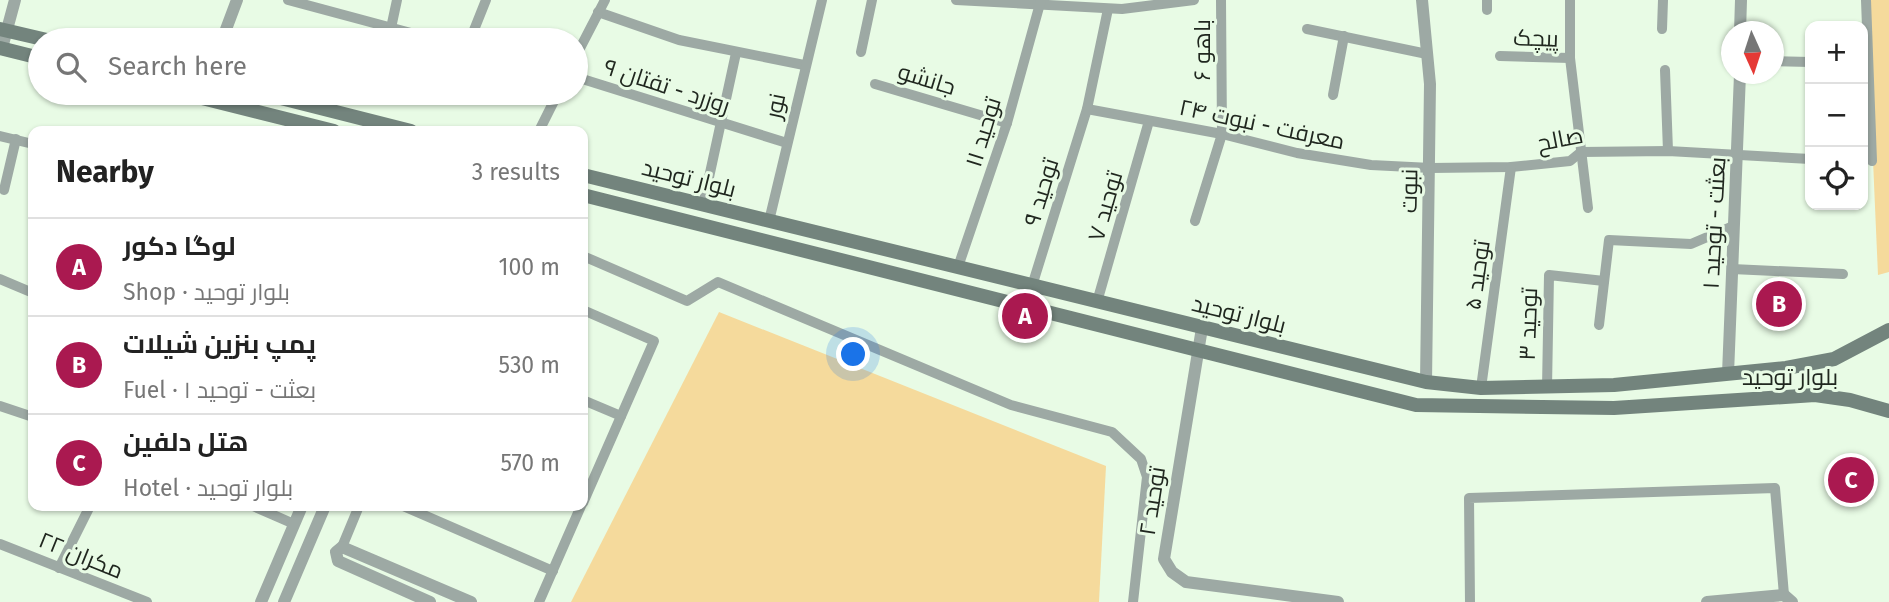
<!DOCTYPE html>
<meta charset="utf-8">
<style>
body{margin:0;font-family:"Fira Sans",Cairo,sans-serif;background:#f6f6f6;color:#222}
.controls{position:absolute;right:21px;top:21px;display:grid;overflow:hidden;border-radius:14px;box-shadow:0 2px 5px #0004}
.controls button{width:63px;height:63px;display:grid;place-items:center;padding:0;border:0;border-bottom:2px solid #e0e0e0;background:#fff;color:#222;font:35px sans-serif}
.compass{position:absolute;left:1721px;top:21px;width:63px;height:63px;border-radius:50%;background:#fff;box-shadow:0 2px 5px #0004;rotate:177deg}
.you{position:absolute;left:854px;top:355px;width:24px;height:24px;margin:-18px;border:5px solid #fff;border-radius:50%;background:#1a73e8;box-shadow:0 0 0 10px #1a73e833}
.badge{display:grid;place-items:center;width:46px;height:46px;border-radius:50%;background:#aa1950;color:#fff;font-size:23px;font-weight:700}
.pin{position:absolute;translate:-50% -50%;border:4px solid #fff;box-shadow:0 2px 7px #0006}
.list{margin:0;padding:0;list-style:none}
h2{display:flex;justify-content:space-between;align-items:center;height:91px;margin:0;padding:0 28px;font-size:30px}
h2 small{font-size:23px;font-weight:400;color:#767676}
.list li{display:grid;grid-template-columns:46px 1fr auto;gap:21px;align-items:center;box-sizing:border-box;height:98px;padding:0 28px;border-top:2px solid #e0e0e0}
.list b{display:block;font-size:26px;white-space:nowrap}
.list p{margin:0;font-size:23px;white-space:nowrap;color:#767676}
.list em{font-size:23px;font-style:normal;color:#767676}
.icon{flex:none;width:38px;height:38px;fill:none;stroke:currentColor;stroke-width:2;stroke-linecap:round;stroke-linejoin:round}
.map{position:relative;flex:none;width:1889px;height:602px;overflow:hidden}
.search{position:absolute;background:#fff;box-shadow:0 2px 5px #0004;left:28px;top:28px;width:560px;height:77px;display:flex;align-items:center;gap:18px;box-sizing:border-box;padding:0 24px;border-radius:38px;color:#767676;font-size:26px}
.panel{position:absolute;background:#fff;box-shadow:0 2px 5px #0004;left:28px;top:126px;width:560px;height:385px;border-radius:14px}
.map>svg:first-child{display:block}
.green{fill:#f5da9c}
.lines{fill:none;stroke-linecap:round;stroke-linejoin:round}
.minor{stroke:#9da9a4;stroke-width:10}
.tertiary{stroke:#9da9a4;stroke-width:12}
.secondary{stroke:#73847d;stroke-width:14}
.labels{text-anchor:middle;stroke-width:6;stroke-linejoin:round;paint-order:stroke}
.street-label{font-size:23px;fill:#20271f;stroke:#e8fbe5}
</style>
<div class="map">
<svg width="1889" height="602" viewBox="0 0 1889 602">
<rect width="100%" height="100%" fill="#e8fbe5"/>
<!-- green -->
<g class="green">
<polygon points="1866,0 1889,0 1889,272 1878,275"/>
<polygon points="719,312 1106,466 1099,602 571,602"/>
</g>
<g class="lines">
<!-- minor -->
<g class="minor">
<polyline points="288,0 437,40"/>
<polyline points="956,0 1122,9 1194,0"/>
<polyline points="1487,0 1487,10"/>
<polyline points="1570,0 1570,58 1588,208"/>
<polyline points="1866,0 1872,161"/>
<polyline points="598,12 679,40 804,65"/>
<polyline points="391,28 397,0"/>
<polyline points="1307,29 1427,54"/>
<polyline points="1662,29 1663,0"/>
<polyline points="470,40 486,0"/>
<polyline points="861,52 872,0"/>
<polyline points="576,56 605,0"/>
<polyline points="1500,56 1570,58"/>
<polyline points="1773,61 1810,62"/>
<polyline points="1665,70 1668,151"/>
<polyline points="576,77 787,143"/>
<polyline points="875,84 1007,123"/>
<polyline points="1333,95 1344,36"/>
<polyline points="1087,109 1222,134 1297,153 1371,165 1431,168 1511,167 1570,161 1581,152 1668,151 1810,159"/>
<polyline points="539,131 558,93"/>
<polyline points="0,136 33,144"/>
<polyline points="4,190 16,139"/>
<polyline points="703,205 736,53"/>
<polyline points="769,221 822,0"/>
<polyline points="1195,221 1222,134 1221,0"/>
<polyline points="583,256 687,301 718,282 1011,405 1112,432 1141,459 1147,477 1133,602"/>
<polyline points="958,267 1007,123 1041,0"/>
<polyline points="1732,269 1843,274"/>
<polyline points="0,279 33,293"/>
<polyline points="1032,286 1087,109 1108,9"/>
<polyline points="1097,302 1149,121"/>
<polyline points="583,310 654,341 583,503"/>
<polyline points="1599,325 1609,240 1691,244 1733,226"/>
<polyline points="1481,388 1511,167"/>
<polyline points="1547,388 1549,275 1604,281"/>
<polyline points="583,400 621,416"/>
<polyline points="0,406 33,417"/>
<polyline points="253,506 294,524"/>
<polyline points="403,506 553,571"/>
<polyline points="0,544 147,602"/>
<polyline points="342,547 359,506"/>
<polyline points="59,568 90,506"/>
<polyline points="539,602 581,506"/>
<polyline points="1470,602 1469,498 1775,488 1784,595"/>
</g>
<!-- tertiary -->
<g class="tertiary">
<polyline points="1422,0 1430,84 1426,382"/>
<polyline points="1740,32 1741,0"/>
<polyline points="222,40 237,0"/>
<polyline points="2,48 15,0"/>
<polyline points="1202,328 1164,559 1172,572 1186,582 1338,602"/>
<polyline points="1728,374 1740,74"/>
<polyline points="261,602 302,506"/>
<polyline points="284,602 325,506"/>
<polyline points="430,602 338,561 336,552 342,547 471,602"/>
<polyline points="1707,602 1784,595 1792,602"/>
</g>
<!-- secondary -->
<g class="secondary">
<polyline points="0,29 47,40"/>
<polyline points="0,48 40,58"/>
<polyline points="182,93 334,131"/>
<polyline points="261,93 411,131"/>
<polyline points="583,175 1426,382 1481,388 1614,385 1786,368 1834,359 1889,330"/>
<polyline points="583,195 1416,405 1614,408 1815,395 1850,400 1889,411"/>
</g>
</g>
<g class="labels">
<!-- street labels -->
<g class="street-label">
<text transform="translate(1536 38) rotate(2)" y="8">پیچک</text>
<text transform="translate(1202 50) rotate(-90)" y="8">باهو ۶</text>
<text transform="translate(927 79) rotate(17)" y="8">جانشو</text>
<text transform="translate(667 86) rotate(18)" y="8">روزرد - تفتان ۹</text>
<text transform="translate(775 106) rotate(-78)" y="8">نور</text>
<text transform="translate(1262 124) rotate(12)" y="8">معرفت - نبوت ۲۴</text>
<text transform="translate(983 132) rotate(-73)" y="8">توحید ۱۱</text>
<text transform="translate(1560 139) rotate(-11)" y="8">صالح</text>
<text transform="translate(689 178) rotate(14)" y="8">بلوار توحید</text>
<text transform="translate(1409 191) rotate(-89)" y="8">نبوت</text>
<text transform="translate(1041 192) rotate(-73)" y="8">توحید ۹</text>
<text transform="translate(1105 206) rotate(-74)" y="8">توحید ۷</text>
<text transform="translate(1714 223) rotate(-87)" y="8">بعثت - توحید ۱</text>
<text transform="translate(1477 275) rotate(-82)" y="8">توحید ۵</text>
<text transform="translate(1239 314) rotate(14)" y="8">بلوار توحید</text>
<text transform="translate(1528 324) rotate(-88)" y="8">توحید ۳</text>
<text x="1790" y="385">بلوار توحید</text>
<text transform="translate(1152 501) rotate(-81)" y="8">توحید ۲</text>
<text transform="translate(81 555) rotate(22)" y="8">مکران ۲۲</text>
</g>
</g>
</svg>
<div class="controls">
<button>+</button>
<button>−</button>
<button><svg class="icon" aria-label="locate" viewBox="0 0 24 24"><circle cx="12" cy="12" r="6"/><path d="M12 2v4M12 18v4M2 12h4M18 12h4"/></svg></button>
</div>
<svg class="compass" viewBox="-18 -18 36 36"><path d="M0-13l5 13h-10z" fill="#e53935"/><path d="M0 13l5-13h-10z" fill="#767676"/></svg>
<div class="you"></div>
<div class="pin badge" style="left:1025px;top:316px">A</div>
<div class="pin badge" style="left:1779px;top:304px">B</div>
<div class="pin badge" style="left:1851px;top:480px">C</div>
<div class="search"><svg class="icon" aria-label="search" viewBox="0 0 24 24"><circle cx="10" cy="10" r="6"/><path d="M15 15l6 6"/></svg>Search here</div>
<section class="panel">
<h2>Nearby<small>3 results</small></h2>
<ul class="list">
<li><span class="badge">A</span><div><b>لوگا دکور</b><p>Shop · بلوار توحید</p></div><em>100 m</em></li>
<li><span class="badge">B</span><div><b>پمپ بنزین شیلات</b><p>Fuel · بعثت - توحید ۱</p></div><em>530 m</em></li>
<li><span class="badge">C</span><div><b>هتل دلفین</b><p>Hotel · بلوار توحید</p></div><em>570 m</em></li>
</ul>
</section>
</div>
